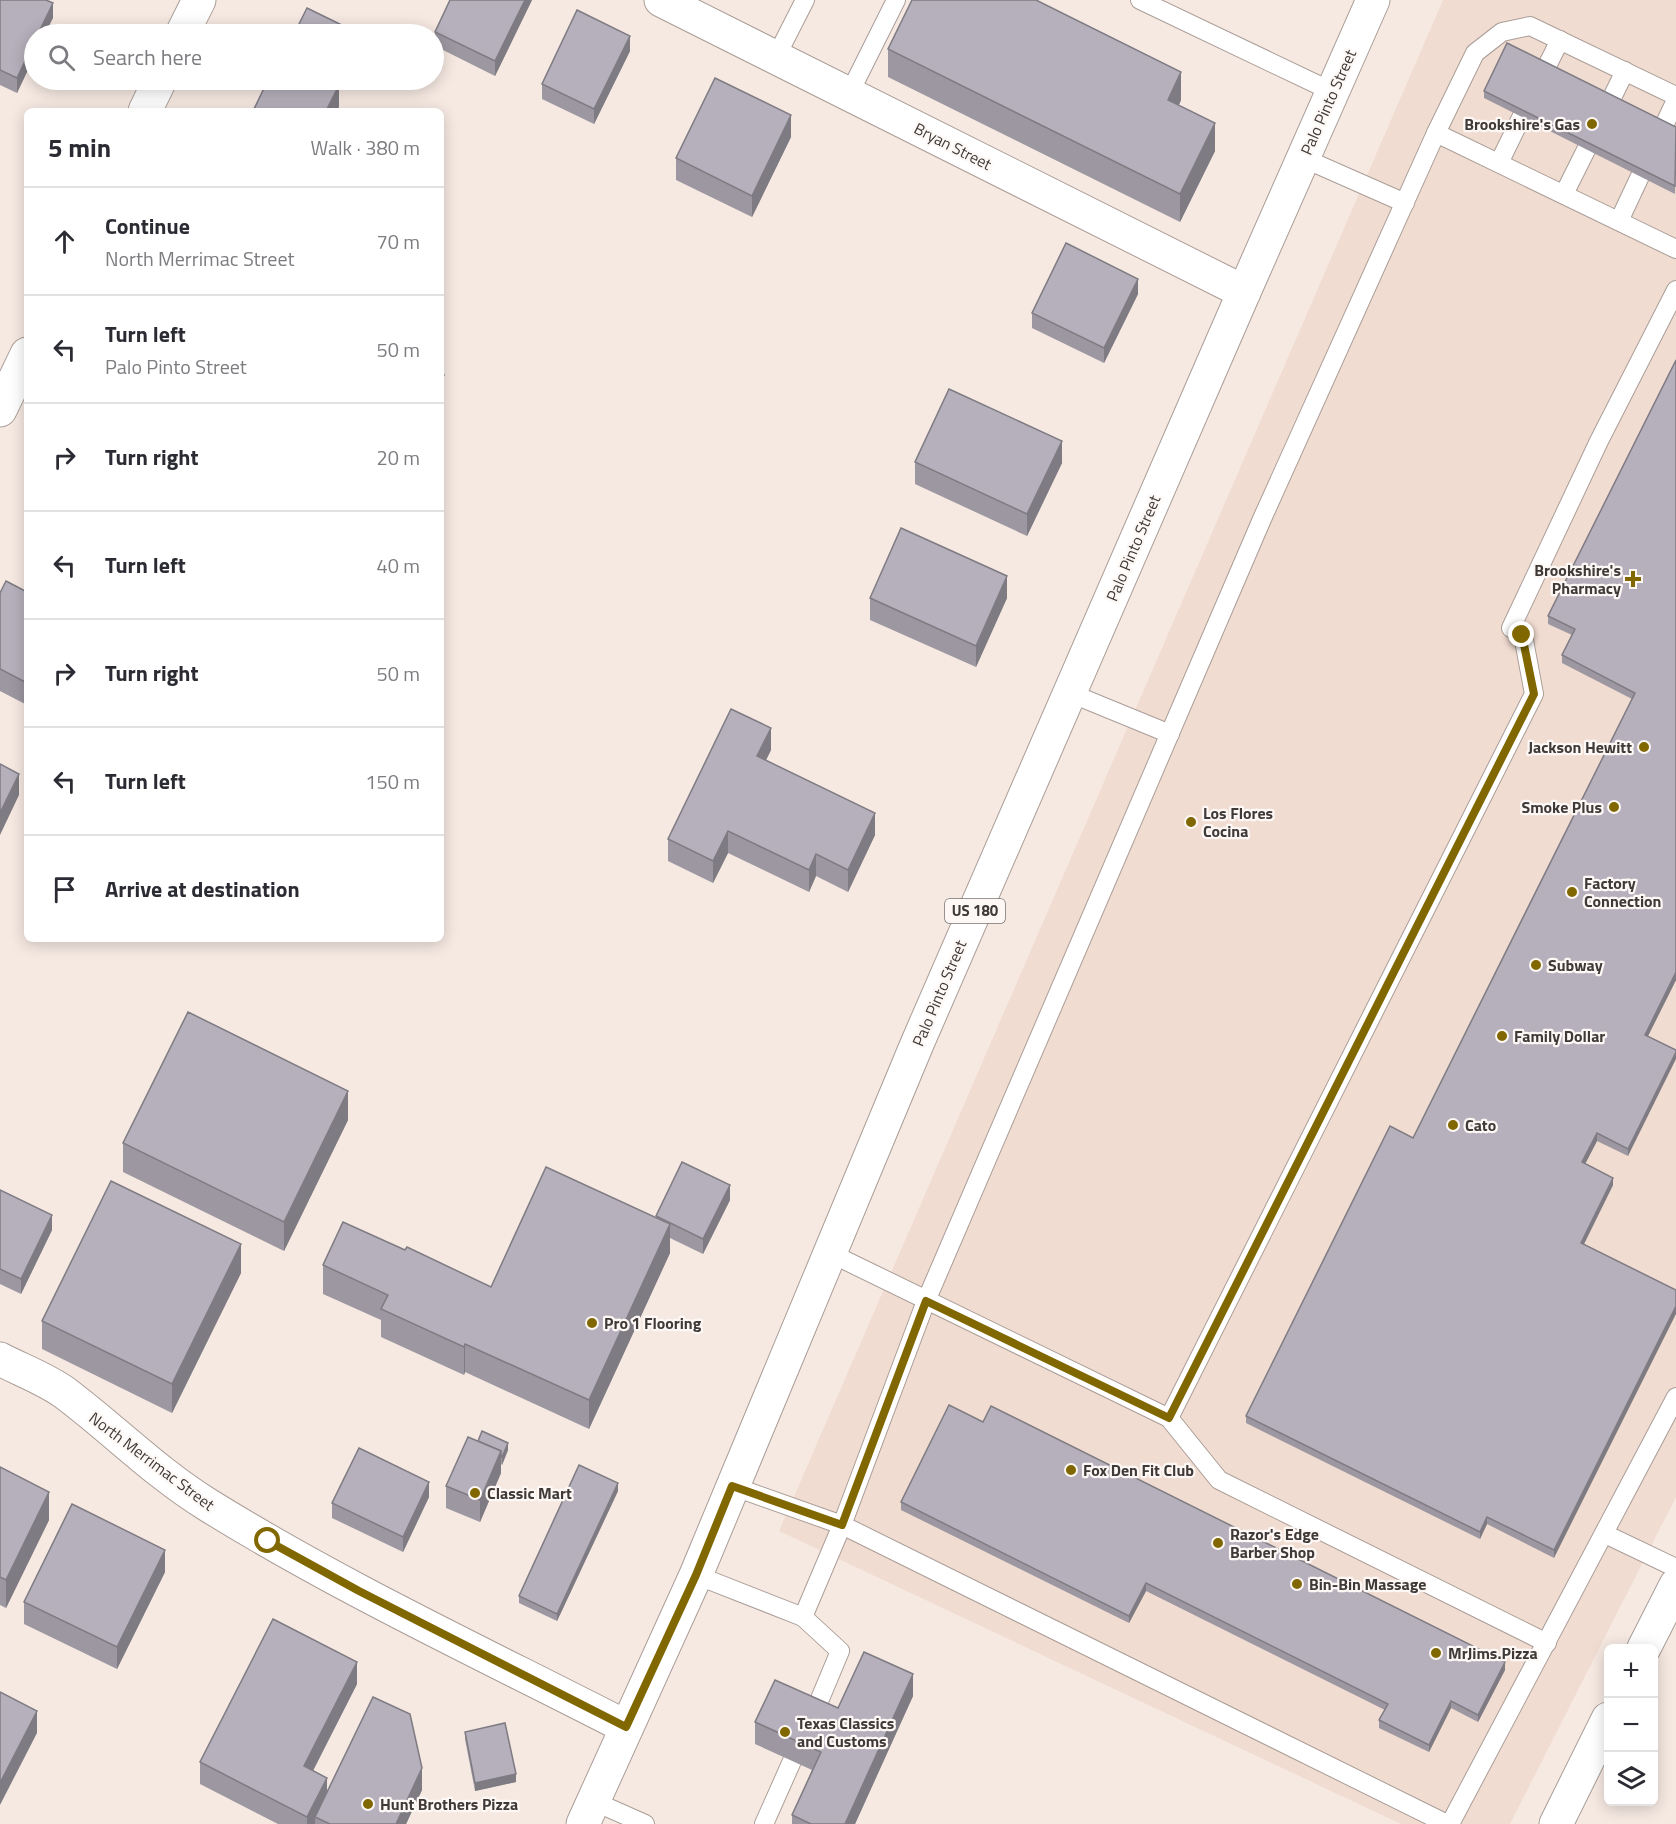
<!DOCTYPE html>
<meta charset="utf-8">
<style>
body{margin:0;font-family:"Titillium Web",sans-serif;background:#f2f2f3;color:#2b2b33}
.controls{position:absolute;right:18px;bottom:18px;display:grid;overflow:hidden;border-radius:9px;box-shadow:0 3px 15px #0003}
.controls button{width:54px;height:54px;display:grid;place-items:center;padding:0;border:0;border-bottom:2px solid #e1e1e2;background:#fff;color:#2b2b33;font:30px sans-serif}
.stop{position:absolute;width:18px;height:18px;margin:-14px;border:4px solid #816700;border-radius:50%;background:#fff}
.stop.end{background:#816700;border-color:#fff;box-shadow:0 2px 6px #0008}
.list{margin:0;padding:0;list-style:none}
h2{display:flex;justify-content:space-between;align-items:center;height:78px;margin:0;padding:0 24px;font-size:26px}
h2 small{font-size:20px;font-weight:400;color:#7c7c81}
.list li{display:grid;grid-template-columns:39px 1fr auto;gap:18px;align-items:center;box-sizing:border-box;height:108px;padding:0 24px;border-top:2px solid #e1e1e2}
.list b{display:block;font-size:22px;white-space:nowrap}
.list p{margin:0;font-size:20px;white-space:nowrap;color:#7c7c81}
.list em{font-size:20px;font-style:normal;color:#7c7c81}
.icon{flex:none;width:33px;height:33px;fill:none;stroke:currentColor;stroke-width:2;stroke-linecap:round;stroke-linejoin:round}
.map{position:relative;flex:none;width:1676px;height:1824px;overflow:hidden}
.search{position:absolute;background:#fff;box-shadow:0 3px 15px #0003;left:24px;top:24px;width:420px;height:66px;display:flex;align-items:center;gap:15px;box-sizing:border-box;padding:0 21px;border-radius:33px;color:#7c7c81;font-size:22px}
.panel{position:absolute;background:#fff;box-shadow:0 3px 15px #0003;left:24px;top:108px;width:420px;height:834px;border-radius:9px}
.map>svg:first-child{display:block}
.built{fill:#f1dcd1}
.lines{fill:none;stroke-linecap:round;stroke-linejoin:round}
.service-casing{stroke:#aa9d97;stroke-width:20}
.minor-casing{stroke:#aa9d97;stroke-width:35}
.tertiary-casing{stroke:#aa9d97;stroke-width:35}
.primary-casing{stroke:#aa9d97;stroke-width:35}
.service{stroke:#fff;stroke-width:18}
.minor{stroke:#fff;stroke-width:33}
.tertiary{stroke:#fff;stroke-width:33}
.primary{stroke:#fff;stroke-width:33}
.wall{fill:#9c97a1}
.shaded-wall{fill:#7f7b83}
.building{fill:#b5b0bb;stroke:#7f7b83;stroke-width:1.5}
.route{stroke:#816700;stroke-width:8}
.poi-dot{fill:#816700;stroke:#fdf8f5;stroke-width:2}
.labels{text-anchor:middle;stroke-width:4.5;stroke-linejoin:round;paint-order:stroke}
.shield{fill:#fdf8f5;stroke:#787371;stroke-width:1.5}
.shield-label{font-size:15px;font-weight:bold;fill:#3f3a38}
.street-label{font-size:16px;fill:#3f3a38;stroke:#fdf8f5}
.poi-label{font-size:16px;font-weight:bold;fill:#3f3a38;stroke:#fdf8f5;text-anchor:start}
</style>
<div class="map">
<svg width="1676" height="1824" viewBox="0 0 1676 1824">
<rect width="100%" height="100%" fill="#f6e9e2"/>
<!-- built -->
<polygon class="built" points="1443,0 1676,0 1676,1497 1510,1824 1401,1824 779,1531"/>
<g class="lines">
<defs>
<g id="service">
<polyline points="1140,0 1333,92"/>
<polyline points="776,57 805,0"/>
<polyline points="1541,78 1560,40"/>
<polyline points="849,94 896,0"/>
<polyline points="1606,110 1625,71"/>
<polyline points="1436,133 1475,53 1502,32 1530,26 1676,96"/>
<polyline points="1660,134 1676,100"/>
<polyline points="1303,158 1405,203"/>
<polyline points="1499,163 1522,116"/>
<polyline points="1564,194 1587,148"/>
<polyline points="1619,221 1642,172"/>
<polyline points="1070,693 1170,734"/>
<polyline points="830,1253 1169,1418 1219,1480 1547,1643"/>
<polyline points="1169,1418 1534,694 1523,635 1511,628 1599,441 1676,290"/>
<polyline points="732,1486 842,1525 1447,1824"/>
<polyline points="1605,1534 1676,1568"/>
<polyline points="696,1575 803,1617 842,1525 926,1301 1262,519 1436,133 1676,249"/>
<polyline points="803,1617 840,1651 812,1718"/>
<polyline points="593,1801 645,1824"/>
<polyline points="764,1824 792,1761"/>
<polyline points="1450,1824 1676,1397"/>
</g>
<g id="minor">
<polyline points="661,0 1244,292"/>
<path d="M 0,1359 C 21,1370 46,1379 65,1393 C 113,1429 156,1473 208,1505 C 342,1588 486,1655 626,1727"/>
<polyline points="1644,1648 1676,1585"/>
<polyline points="1556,1824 1608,1719"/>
</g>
<g id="tertiary">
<polyline points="182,34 199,0"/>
<polyline points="145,111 160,80"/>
<polyline points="0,410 27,354"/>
</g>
<polyline id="primary" points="583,1824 696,1575 917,1044 1244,292 1373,0"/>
</defs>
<!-- service casing -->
<use href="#service" class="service-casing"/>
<!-- minor casing -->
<use href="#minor" class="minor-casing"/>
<!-- tertiary casing -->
<use href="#tertiary" class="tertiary-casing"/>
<!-- primary casing -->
<use href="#primary" class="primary-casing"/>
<!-- service -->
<use href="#service" class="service"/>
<!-- minor -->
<use href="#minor" class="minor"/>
<!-- tertiary -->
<use href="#tertiary" class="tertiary"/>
<!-- primary -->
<use href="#primary" class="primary"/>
</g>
<!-- wall -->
<g class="wall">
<polygon points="0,0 53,18 34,34 34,57 17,93 0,85"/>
<polygon points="450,0 532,0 495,76 435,46 435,32"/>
<polygon points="888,49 1181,100 1179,105 1215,151 1180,222 888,77"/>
<polygon points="630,51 594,124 542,99 542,84"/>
<polygon points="336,80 357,80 353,88"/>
<polygon points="1484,91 1676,127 1675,194 1484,98"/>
<polygon points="791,137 752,217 676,180 676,158"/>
<polygon points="1138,294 1104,363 1032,328 1032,313"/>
<polygon points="1676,360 1676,980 1648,1036 1628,1156 1597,1141 1585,1164 1613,1185 1584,1244 1554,1558 1487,1524 1480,1539 1246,1423 1246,1416 1413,1138 1632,699 1562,663 1562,655 1572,635 1548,624 1548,616"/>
<polygon points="915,462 1062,463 1027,536 915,484"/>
<polygon points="27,592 27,705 0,691 0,593"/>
<polygon points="870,598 1007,598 976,667 870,620"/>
<polygon points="771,750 766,760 875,835 848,892 816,876 809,892 728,853 713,883 668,861 668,839"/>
<polygon points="348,1120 284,1251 123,1172 123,1143"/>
<polygon points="0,1190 52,1230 21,1294 0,1284"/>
<polygon points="730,1200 703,1254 670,1238 670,1253 589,1429 465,1372 464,1375 381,1337 381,1320 323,1294 323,1265 405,1250 491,1287 656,1218 656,1216"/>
<polygon points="241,1273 172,1413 42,1349 42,1321"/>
<polygon points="983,1422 1505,1670 1478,1722 1451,1708 1429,1752 1379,1728 1379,1720 1385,1710 1146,1591 1129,1623 901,1510 901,1502"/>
<polygon points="478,1441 508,1450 502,1465 501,1464 501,1473 480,1522 446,1508 446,1486"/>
<polygon points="0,1467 49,1520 6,1608 0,1605"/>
<polygon points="618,1491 557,1621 519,1603 519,1596"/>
<polygon points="429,1497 403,1552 332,1518 332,1503"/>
<polygon points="165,1572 117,1669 24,1624 24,1602"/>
<polygon points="357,1684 313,1771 327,1793 422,1790 406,1824 315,1824 315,1823 315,1824 278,1824 200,1784 200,1762"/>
<polygon points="913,1696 855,1824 792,1824 792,1815 812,1770 755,1744 755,1722"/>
<polygon points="465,1732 516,1782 475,1791 465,1739"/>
</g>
<!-- shaded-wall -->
<g class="shaded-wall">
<polygon points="525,0 532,0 495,76 495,61"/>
<polygon points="53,3 53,18 45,34 38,34"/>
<polygon points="630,36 630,51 594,124 594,109"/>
<polygon points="34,42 34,57 17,93 17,78"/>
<polygon points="1181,72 1181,100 1168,128 1168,100"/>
<polygon points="353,80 357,80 353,88"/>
<polygon points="339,85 339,107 337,111 326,111"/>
<polygon points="791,115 791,137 752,217 752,196"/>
<polygon points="1215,123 1215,151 1180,222 1180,194"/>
<polygon points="1138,279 1138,294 1104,363 1104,348"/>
<polygon points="444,375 444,390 441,396 441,381"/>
<polygon points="1062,441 1062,463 1027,536 1027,514"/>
<polygon points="1007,576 1007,598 976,667 976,646"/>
<polygon points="771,728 771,750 757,778 757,756"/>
<polygon points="19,774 19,795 0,835 0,813"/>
<polygon points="875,813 875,835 848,892 848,870"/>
<polygon points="728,831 728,853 713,883 713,861"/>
<polygon points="816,854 816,876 809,892 809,870"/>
<polygon points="1676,972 1676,980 1645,1042 1645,1035"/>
<polygon points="1676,1052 1676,1059 1628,1156 1628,1149"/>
<polygon points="348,1091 348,1120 284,1251 284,1222"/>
<polygon points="1597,1133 1597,1141 1582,1170 1582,1162"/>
<polygon points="1613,1178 1613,1185 1581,1250 1581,1243"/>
<polygon points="730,1185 730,1200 703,1254 703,1239"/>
<polygon points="52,1215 52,1230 21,1294 21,1279"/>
<polygon points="670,1224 670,1253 589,1429 589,1400"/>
<polygon points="241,1244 241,1273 172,1413 172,1384"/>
<polygon points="1676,1306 1676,1314 1554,1558 1554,1550"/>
<polygon points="465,1344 465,1372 464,1375 464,1347"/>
<polygon points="508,1443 508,1450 502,1465 502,1457"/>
<polygon points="501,1451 501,1473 480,1522 480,1500"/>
<polygon points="429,1482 429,1497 403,1552 403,1537"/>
<polygon points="618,1483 618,1491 557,1621 557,1614"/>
<polygon points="49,1492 49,1520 6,1608 6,1580"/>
<polygon points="1487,1517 1487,1524 1480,1539 1480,1532"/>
<polygon points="165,1550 165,1572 117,1669 117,1647"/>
<polygon points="1146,1583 1146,1591 1129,1623 1129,1616"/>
<polygon points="357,1662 357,1684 304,1788 304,1766"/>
<polygon points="1505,1662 1505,1670 1478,1722 1478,1715"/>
<polygon points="913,1674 913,1696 855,1824 845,1824"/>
<polygon points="1451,1701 1451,1708 1429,1752 1429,1745"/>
<polygon points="37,1711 37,1733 0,1805 0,1783"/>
<polygon points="422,1768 422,1790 406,1824 396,1824"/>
<polygon points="516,1774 516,1782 475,1791 475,1783"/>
<polygon points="327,1778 327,1800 315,1817 315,1824 307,1824 307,1817"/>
</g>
<!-- building -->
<g class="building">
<polygon points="0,0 46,0 53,3 38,34 34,34 34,42 17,78 0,70"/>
<polygon points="450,0 525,0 495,61 435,32"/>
<polygon points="912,0 1036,0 1181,72 1168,100 1215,123 1180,194 888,49"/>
<polygon points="307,8 360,34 294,34"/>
<polygon points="577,10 630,36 594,109 542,84"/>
<polygon points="1507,43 1676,127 1675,186 1484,91"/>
<polygon points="715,78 791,115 752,196 676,158"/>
<polygon points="268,80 327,80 339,85 326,111 253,111"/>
<polygon points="1066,243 1138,279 1104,348 1032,313"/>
<polygon points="1676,360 1676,972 1645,1035 1676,1050 1676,1052 1628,1149 1597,1133 1582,1162 1613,1178 1581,1243 1676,1290 1676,1306 1554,1550 1487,1517 1480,1532 1246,1416 1390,1126 1413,1138 1635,693 1562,655 1575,629 1548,616"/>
<polygon points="441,373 444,375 441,381"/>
<polygon points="949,389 1062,441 1027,514 915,462"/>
<polygon points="901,528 1007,576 976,646 870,598"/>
<polygon points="6,581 27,592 27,683 0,669 0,593"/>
<polygon points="731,709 771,728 757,756 875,813 848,870 816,854 809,870 728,831 713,861 668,839"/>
<polygon points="0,764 19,774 0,813"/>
<polygon points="188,1012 348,1091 284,1222 123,1143"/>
<polygon points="682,1162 730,1185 703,1239 656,1216"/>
<polygon points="546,1167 670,1224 589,1400 465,1344 464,1347 381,1309 388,1295 323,1265 343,1222 405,1250 407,1247 491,1287"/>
<polygon points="111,1181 241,1244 172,1384 42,1321"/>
<polygon points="0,1190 52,1215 21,1279 0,1269"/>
<polygon points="949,1405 983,1422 991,1406 1505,1662 1478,1715 1451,1701 1429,1745 1379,1720 1388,1704 1146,1583 1129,1616 901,1502"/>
<polygon points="482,1431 508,1443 502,1457 501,1457 501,1451 478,1441"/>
<polygon points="468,1437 501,1451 480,1500 446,1486"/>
<polygon points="359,1448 429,1482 403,1537 332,1503"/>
<polygon points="579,1465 618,1483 557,1614 519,1596"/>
<polygon points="0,1467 49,1492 6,1580 0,1577"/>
<polygon points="72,1504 165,1550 117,1647 24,1602"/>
<polygon points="273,1619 357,1662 304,1766 327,1778 307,1817 200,1762"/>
<polygon points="864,1652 913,1674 845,1824 811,1824 792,1815 821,1752 755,1722 775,1680 838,1708"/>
<polygon points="0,1692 37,1711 0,1783"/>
<polygon points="373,1697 410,1714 422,1768 396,1824 330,1824 315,1817"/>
<polygon points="505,1723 516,1774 475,1783 465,1732"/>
</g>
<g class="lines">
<!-- route -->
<polyline class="route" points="268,1541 359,1591 626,1727 696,1575 732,1486 842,1525 926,1301 1169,1418 1534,694 1522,635"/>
</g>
<!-- markers -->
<g class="poi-dot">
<circle cx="1592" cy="124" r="6"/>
<path d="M1630 570h6v6h6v6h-6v6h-6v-6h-6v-6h6z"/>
<circle cx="1644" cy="747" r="6"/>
<circle cx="1614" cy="807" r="6"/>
<circle cx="1191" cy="822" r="6"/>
<circle cx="1572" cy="892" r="6"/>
<circle cx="1536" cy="965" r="6"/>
<circle cx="1502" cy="1036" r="6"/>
<circle cx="1453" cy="1125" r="6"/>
<circle cx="592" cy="1323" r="6"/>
<circle cx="1071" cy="1470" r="6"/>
<circle cx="475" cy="1493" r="6"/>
<circle cx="1218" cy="1543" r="6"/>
<circle cx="1297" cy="1584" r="6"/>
<circle cx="1436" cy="1653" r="6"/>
<circle cx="785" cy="1732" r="6"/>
<circle cx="368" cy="1804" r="6"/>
</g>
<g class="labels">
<!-- shield labels -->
<rect class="shield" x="945" y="899" width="60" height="24" rx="4.5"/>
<g class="shield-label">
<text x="975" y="916">US 180</text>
</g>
<!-- street labels -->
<g class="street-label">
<text transform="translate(1328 102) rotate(-66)" y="6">Palo Pinto Street</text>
<text transform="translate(953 146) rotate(27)" y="6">Bryan Street</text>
<text transform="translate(1133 548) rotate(-67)" y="6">Palo Pinto Street</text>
<text transform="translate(939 993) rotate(-67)" y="6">Palo Pinto Street</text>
<text transform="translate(152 1461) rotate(37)" y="6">North Merrimac Street</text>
</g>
<!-- poi labels -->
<g class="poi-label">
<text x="1580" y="130" text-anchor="end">Brookshire's Gas</text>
<text x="1621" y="576" text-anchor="end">Brookshire's<tspan x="1621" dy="18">Pharmacy</tspan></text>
<text x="1632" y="753" text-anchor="end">Jackson Hewitt</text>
<text x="1602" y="813" text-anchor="end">Smoke Plus</text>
<text x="1203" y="819">Los Flores<tspan x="1203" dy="18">Cocina</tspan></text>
<text x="1584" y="889">Factory<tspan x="1584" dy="18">Connection</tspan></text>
<text x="1548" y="971">Subway</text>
<text x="1514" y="1042">Family Dollar</text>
<text x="1465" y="1131">Cato</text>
<text x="604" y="1329">Pro 1 Flooring</text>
<text x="1083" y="1476">Fox Den Fit Club</text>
<text x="487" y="1499">Classic Mart</text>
<text x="1230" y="1540">Razor's Edge<tspan x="1230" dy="18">Barber Shop</tspan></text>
<text x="1309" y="1590">Bin-Bin Massage</text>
<text x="1448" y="1659">MrJims.Pizza</text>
<text x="797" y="1729">Texas Classics<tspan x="797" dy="18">and Customs</tspan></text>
<text x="380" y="1810">Hunt Brothers Pizza</text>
</g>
</g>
</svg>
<div class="controls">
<button>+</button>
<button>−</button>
<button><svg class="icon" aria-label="layers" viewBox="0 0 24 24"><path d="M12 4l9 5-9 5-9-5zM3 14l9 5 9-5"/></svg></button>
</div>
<div class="stop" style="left:268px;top:1541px"></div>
<div class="stop end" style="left:1522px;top:635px"></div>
<div class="search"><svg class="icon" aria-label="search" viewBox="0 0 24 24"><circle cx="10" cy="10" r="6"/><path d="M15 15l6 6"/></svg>Search here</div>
<section class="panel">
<h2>5 min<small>Walk · 380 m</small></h2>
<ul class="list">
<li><svg class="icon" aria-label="ahead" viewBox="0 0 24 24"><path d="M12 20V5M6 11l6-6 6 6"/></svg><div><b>Continue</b><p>North Merrimac Street</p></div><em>70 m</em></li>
<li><svg class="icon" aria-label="left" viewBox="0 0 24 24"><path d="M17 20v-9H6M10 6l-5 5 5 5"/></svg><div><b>Turn left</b><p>Palo Pinto Street</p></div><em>50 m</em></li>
<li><svg class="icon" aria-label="right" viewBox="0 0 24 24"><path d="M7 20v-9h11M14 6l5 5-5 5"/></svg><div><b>Turn right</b></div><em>20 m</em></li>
<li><svg class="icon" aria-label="left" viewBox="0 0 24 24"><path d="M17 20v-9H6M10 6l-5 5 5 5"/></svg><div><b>Turn left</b></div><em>40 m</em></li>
<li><svg class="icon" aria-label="right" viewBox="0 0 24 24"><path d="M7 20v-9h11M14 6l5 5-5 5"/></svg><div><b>Turn right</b></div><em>50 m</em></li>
<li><svg class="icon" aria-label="left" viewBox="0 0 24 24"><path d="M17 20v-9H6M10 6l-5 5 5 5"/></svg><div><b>Turn left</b></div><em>150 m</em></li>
<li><svg class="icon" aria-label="arrive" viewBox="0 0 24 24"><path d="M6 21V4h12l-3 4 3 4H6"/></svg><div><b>Arrive at destination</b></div></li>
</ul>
</section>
</div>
